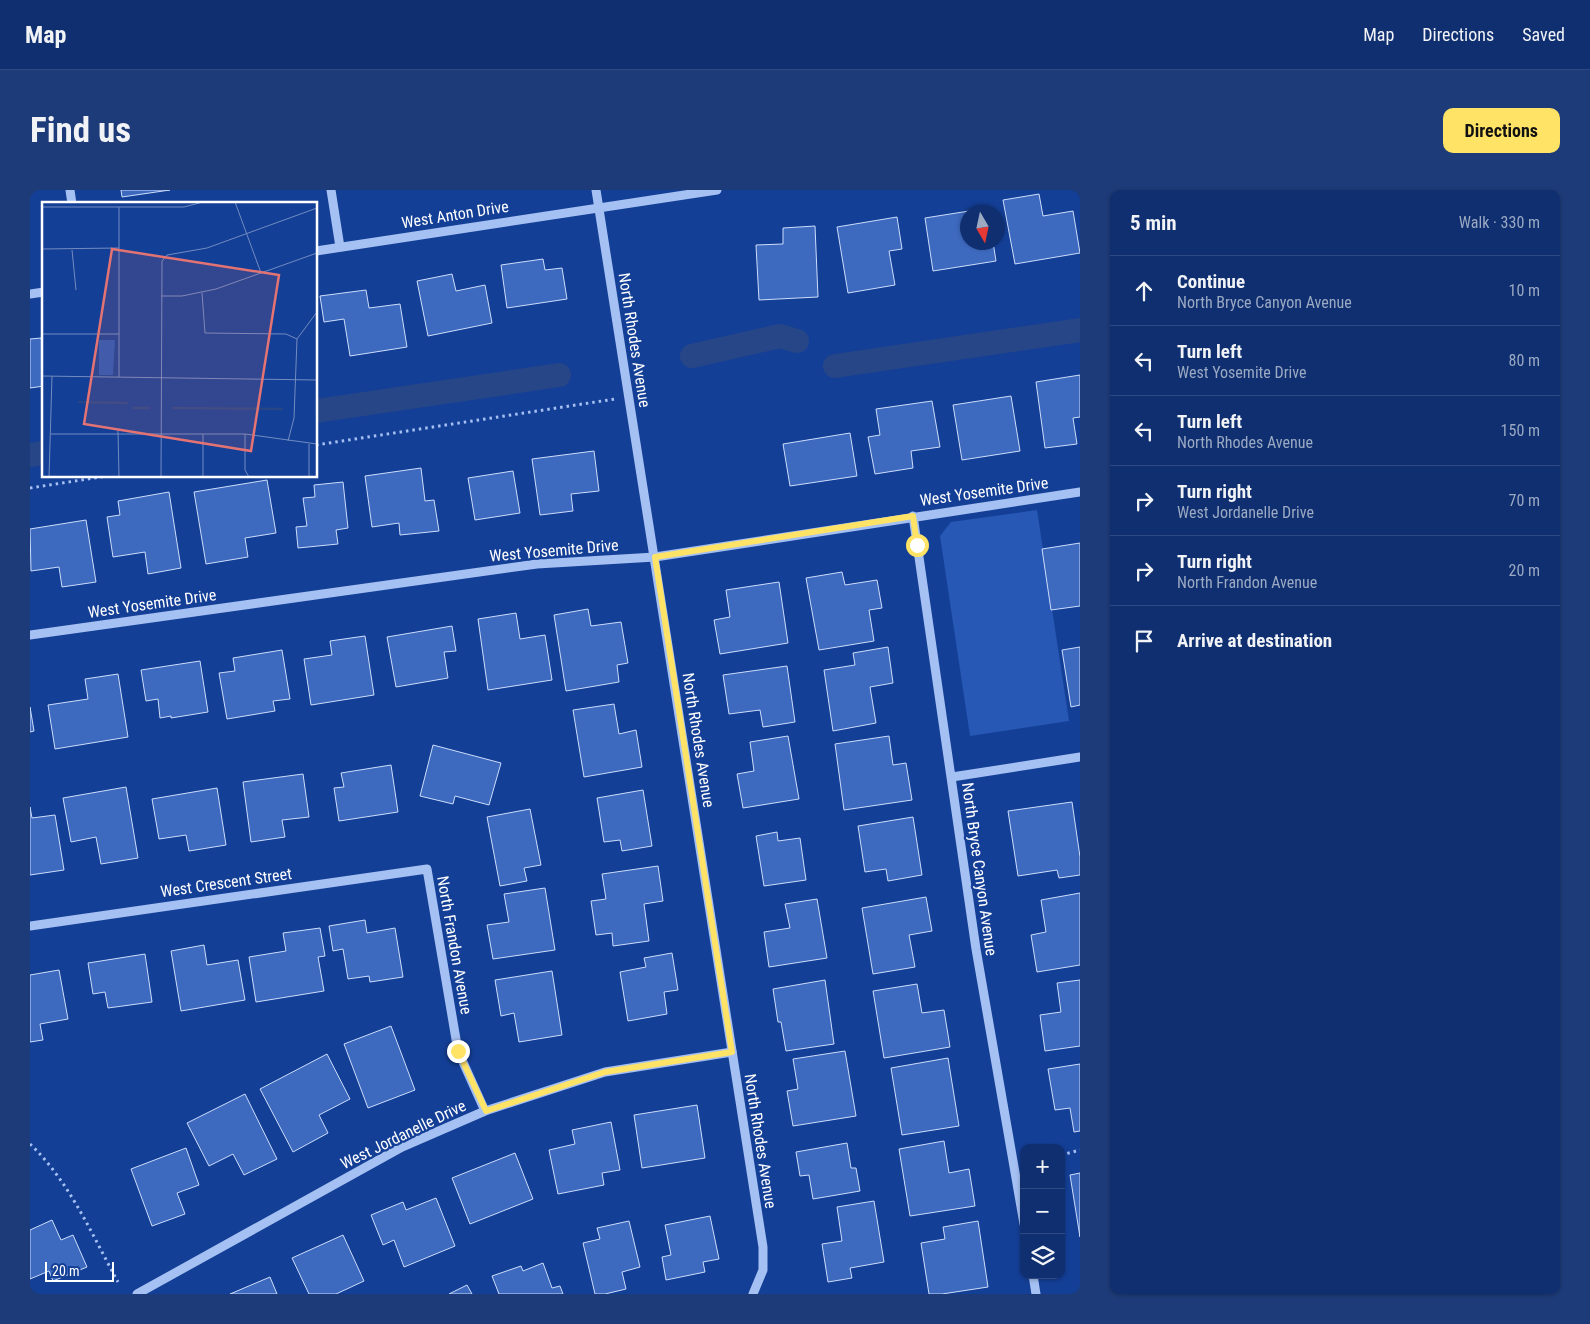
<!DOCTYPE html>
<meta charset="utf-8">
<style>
body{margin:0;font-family:"Roboto Condensed",sans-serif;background:#1d3b78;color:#f1f3f6}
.controls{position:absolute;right:15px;bottom:15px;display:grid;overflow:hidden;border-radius:10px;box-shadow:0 1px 4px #0004}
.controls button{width:45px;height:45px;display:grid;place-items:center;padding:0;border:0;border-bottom:1px solid #2f4a83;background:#0f2f70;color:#f1f3f6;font:25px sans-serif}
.compass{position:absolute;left:930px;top:15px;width:45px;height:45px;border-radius:50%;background:#0f2f70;box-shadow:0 1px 4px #0004;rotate:171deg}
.scale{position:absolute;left:15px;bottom:12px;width:69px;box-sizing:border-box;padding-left:5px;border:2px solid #fff;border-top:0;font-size:14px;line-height:18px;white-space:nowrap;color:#fff;-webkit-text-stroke:4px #143f96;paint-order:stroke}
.stop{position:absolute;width:15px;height:15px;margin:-11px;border:4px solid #ffe366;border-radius:50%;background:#fff}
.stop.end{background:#ffe366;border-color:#fff;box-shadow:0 1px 5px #0008}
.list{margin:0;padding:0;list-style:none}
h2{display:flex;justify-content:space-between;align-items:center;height:65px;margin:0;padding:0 20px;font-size:21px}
h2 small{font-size:16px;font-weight:400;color:#9ba9c3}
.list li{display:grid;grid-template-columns:32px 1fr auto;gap:15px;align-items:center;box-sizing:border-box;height:70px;padding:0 20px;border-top:1px solid #2f4a83}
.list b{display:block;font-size:19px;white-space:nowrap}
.list p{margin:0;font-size:16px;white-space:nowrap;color:#9ba9c3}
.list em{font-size:16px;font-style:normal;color:#9ba9c3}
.icon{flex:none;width:28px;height:28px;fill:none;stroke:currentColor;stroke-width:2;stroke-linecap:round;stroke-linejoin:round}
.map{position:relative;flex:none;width:1050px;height:1104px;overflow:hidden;border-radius:10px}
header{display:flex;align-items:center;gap:30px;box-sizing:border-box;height:70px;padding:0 25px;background:#0f2f70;border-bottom:1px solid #2f4a83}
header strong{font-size:24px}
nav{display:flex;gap:28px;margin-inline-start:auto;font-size:18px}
.intro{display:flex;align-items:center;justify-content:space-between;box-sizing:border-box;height:120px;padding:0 30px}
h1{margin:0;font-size:35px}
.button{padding:12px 22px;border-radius:10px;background:#ffe366;color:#111;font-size:18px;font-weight:700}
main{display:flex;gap:30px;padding:0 30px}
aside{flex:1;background:#0f2f70;border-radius:10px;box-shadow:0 1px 4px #0004}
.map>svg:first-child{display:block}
.green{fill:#2758b5}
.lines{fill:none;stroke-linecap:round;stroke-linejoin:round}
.canal{stroke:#274688;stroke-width:24}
.building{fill:#3d69be;stroke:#cdddfc}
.path{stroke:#a5c0f2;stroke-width:3;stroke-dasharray:2.5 4;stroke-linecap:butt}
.minor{stroke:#a5c0f2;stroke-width:9}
.route{stroke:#ffe366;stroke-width:6}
.labels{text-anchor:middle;stroke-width:4.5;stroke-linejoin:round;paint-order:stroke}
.street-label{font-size:16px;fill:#fff;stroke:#143f96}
.inset-river{fill:none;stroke:#274688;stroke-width:2.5}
.inset-road{fill:none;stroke:#728cc0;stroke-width:1}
.view{fill:#e47373;fill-opacity:0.15;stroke:#e47373;stroke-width:2.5}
.inset-edge{fill:none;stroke:#fff;stroke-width:2.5}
</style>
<header>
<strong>Map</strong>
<nav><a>Map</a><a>Directions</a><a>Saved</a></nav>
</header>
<div class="intro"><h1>Find us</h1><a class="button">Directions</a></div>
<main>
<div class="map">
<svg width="1050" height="1104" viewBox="0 0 1050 1104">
<rect width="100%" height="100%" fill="#143f96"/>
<!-- green -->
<polygon class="green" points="1007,320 1039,531 940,546 910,346 921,332"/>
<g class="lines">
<!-- canal -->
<g class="canal">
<polyline points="662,166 750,146 767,151"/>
<polyline points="805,176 1050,140"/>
<polyline points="286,221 529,185"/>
<polyline points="0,265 14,263"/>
</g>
</g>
<!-- building -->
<g class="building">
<polygon points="91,0 140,0 92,7"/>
<polygon points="1009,4 1013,26 1043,21 1050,63 985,74 973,10"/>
<polygon points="958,18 958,22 938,22 938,52 963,52 966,71 903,81 895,28"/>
<polygon points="867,27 872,59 859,61 865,95 818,103 807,37"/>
<polygon points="785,36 788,107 729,110 726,55 753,54 753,38"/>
<polygon points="513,69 515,80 532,78 537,109 477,118 471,75"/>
<polygon points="422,84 426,101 455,95 462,133 398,146 387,91"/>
<polygon points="336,100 339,118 370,114 377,157 320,166 314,129 294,132 290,106"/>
<polygon points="11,148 14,164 14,196 0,198 0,149"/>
<polygon points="1050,185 1050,227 1043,228 1047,254 1015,258 1006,192"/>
<polygon points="981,206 990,261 932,270 923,215"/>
<polygon points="902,211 910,257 881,261 883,278 845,284 838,247 850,245 846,219"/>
<polygon points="820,243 827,286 760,296 753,254"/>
<polygon points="564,261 569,301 541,304 543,321 510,325 502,269"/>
<polygon points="391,278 395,311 404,310 409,341 370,345 369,333 342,337 335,286"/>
<polygon points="483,281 490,323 445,330 438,288"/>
<polygon points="237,290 246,343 215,348 218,367 176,374 164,302"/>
<polygon points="313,292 318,338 306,340 308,354 268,358 266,337 277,336 273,308 285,307 284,295"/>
<polygon points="139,302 151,378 118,384 115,362 83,367 77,327 90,325 88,311"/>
<polygon points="56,330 66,392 32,397 29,377 1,381 0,339"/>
<polygon points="1050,353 1050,416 1021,420 1012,359"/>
<polygon points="812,382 815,395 847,390 852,418 839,420 844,451 789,460 776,388"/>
<polygon points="749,392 758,453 690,464 684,430 700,427 696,400"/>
<polygon points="558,419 561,436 591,432 598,473 587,475 589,492 536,501 524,425"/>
<polygon points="486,423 490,449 515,445 522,490 458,500 448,429"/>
<polygon points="422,436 426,461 414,462 418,488 366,497 357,447"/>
<polygon points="335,446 344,505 281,515 274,469 302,465 300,451"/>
<polygon points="858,457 863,493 840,497 846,533 803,541 794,480 825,475 823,463"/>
<polygon points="1050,457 1050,515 1041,517 1032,460"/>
<polygon points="252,460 260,509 243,511 245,521 197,529 189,483 205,481 203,468"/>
<polygon points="170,471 178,522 141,528 141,526 130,528 128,509 116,511 111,480"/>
<polygon points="757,476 765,532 733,537 730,520 699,524 693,485"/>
<polygon points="88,484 98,547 25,559 18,515 58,509 55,489"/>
<polygon points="584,514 589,544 606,540 612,577 554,587 543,520"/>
<polygon points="0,517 4,541 0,542"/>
<polygon points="758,546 769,609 713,618 707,584 724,581 720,552"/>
<polygon points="859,546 863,575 876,573 882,610 814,620 805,554"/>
<polygon points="403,555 471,573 459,615 425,606 423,614 390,606"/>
<polygon points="361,575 368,622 309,631 304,598 314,597 311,583"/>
<polygon points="273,584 279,627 252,630 255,647 221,652 213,592"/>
<polygon points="96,597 108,668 71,674 66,647 41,652 33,608"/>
<polygon points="187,598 196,655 159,661 156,645 129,649 122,609"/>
<polygon points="613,600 622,656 592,661 590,650 574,652 567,608"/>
<polygon points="1042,612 1050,667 1050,685 1029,688 1027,680 988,686 978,621"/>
<polygon points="0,617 2,628 25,625 34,680 0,685"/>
<polygon points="500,619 511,675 494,678 497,691 470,696 457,627"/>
<polygon points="883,627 892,685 858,691 856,679 835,682 828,636"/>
<polygon points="747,642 748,651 770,648 776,690 734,696 726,646"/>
<polygon points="628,676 633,711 614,714 619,751 583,756 582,743 566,745 561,711 576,709 572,684"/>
<polygon points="515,698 525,760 463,769 457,735 479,732 474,704"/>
<polygon points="1050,703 1050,775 1007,782 1001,745 1016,742 1011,710"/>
<polygon points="896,707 902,741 879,745 885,777 843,784 832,718"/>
<polygon points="787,709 797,768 739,777 734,742 760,738 755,714"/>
<polygon points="335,730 337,743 365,738 373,787 340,792 339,786 318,789 313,759 303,761 299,736"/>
<polygon points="290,738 295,766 288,767 294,801 226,812 219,767 256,761 253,743"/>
<polygon points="174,755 177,775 208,770 215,810 151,821 141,761"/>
<polygon points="642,763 648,800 634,802 637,824 598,831 590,782 616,777 614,768"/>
<polygon points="115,764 122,812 78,818 75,802 63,804 58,773"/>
<polygon points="29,780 38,829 10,834 13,850 0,852 0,785"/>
<polygon points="522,781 532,845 489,852 484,823 471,826 465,790"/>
<polygon points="795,790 804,854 756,861 751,832 748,832 743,799"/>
<polygon points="1050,790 1050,856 1015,861 1010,825 1031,822 1027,793"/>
<polygon points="887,794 892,823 914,820 920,857 854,868 843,801"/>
<polygon points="361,836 385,900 338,918 314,854"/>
<polygon points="815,861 826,926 763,936 757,901 768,899 763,869"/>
<polygon points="297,864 320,909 289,925 298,943 263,962 230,899"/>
<polygon points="918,868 929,936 872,945 861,878"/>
<polygon points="1050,874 1050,941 1044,942 1040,918 1025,920 1018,879"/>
<polygon points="215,904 247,969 214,985 203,964 179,976 157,933"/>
<polygon points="667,915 675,968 612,978 604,925"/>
<polygon points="581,932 590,980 572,983 574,995 528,1004 519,960 545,954 542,940"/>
<polygon points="914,951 919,983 939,979 945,1016 880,1026 869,959"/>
<polygon points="817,953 821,978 826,978 830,1001 783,1009 779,985 770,986 766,962"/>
<polygon points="156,958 169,995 147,1003 155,1024 122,1036 101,979"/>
<polygon points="485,963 503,1009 440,1034 422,988"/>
<polygon points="1050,983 1050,1047 1040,985"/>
<polygon points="406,1008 425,1056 374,1077 364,1050 353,1055 341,1025 373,1012 376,1020"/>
<polygon points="844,1011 854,1072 820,1078 822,1088 798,1092 792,1054 812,1051 807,1017"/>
<polygon points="680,1026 689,1069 673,1072 675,1082 636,1090 632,1067 641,1065 635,1035"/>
<polygon points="22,1030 31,1050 43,1045 57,1077 23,1091 19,1081 0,1089 0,1040"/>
<polygon points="599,1031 610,1077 592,1082 596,1099 575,1104 565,1104 553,1053 570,1049 567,1038"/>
<polygon points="948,1031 958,1097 912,1104 899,1104 891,1053 915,1049 913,1037"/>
<polygon points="313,1045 334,1091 306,1104 279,1104 262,1068"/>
<polygon points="513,1073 522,1098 530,1096 533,1104 469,1104 462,1086 491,1076 493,1081"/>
<polygon points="240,1087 247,1104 200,1104"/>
<polygon points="437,1095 442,1104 419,1104"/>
</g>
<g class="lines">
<!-- path -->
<g class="path">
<polyline points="286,255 585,209"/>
<polyline points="0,298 77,286"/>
<path d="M 0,954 C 40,992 62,1045 88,1092"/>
<polyline points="1031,965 1050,960"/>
</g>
<!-- minor -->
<g class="minor">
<polyline points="40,0 42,14"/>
<polyline points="301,0 310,57"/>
<polyline points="566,0 733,1057 733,1080 723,1104"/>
<polyline points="286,61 687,0"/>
<polyline points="0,104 14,102"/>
<polyline points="883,326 946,759 994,1034"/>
<polyline points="0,445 507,374 625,367 1050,302"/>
<polyline points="922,587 1050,567"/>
<polyline points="0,736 397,679 428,861 455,921"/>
<polyline points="1003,1085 1006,1104"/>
<polyline points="107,1104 372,957 455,921 575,882 702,862"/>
</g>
</g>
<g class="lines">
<!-- route -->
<polyline class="route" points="428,861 456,921 575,882 702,862 625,367 883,326 887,355"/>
</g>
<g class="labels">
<!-- street labels -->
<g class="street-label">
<text transform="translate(425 24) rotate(-9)" y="6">West Anton Drive</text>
<text transform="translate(605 150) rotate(81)" y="6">North Rhodes Avenue</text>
<text transform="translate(954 301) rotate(-8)" y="6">West Yosemite Drive</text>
<text transform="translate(524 360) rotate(-5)" y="6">West Yosemite Drive</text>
<text transform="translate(122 413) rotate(-8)" y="6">West Yosemite Drive</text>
<text transform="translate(669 550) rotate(81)" y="6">North Rhodes Avenue</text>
<text transform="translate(950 679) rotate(82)" y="6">North Bryce Canyon Avenue</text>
<text transform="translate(196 692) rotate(-8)" y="6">West Crescent Street</text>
<text transform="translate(425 755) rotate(80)" y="6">North Frandon Avenue</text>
<text transform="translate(373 944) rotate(-26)" y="6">West Jordanelle Drive</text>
<text transform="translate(731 951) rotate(81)" y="6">North Rhodes Avenue</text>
</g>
</g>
<!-- overview -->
<g transform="translate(12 12)">
<rect width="275" height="275" fill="#143f96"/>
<path d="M 57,138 L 73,138 L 71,173 L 57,173 Z" fill="#2758b5"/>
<path class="inset-river" d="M 36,200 L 86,201M 91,206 L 108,206M 130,206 L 241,207"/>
<path class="inset-road" d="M 193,0 L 219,71M 0,5 L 142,5 L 161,0M 77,5 L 77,175M 0,47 L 77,46M 30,48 L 34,88M 160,91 L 163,131 L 244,132 L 255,137M 119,94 L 140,94 L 174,87 L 275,51M 0,132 L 77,132M 0,174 L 275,178M 76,229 L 77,275M 9,232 L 203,232 L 275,242M 161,232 L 161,275M 203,232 L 203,268 L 207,275M 246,239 L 252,216 L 255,137 L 275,110M 267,242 L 267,275M 7,275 L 10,174M 119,275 L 120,59 L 125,53 L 165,46 L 275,6"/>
<path class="view" d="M 70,47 L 237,73 L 209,249 L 42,222 Z"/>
<rect width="275" height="275" class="inset-edge"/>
</g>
</svg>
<div class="controls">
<button>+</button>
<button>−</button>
<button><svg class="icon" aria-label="layers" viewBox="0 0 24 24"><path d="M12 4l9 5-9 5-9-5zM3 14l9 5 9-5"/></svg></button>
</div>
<svg class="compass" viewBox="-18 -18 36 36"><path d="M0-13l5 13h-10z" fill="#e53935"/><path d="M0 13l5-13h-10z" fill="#9ba9c3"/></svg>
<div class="scale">20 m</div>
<div class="stop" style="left:887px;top:355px"></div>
<div class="stop end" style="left:428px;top:861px"></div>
</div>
<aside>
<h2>5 min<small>Walk · 330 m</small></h2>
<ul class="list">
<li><svg class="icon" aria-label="ahead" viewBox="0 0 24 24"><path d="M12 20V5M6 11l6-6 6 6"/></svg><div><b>Continue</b><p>North Bryce Canyon Avenue</p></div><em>10 m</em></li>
<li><svg class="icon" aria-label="left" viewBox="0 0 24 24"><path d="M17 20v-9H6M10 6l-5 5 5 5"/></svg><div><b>Turn left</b><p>West Yosemite Drive</p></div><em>80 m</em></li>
<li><svg class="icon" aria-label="left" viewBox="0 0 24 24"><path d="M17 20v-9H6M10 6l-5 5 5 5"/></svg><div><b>Turn left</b><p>North Rhodes Avenue</p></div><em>150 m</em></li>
<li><svg class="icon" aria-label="right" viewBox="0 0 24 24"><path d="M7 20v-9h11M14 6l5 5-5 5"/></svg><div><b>Turn right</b><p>West Jordanelle Drive</p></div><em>70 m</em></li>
<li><svg class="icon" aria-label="right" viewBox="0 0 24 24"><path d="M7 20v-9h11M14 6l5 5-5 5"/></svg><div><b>Turn right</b><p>North Frandon Avenue</p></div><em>20 m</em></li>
<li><svg class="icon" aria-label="arrive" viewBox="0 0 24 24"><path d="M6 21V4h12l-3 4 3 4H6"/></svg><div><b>Arrive at destination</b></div></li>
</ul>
</aside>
</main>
